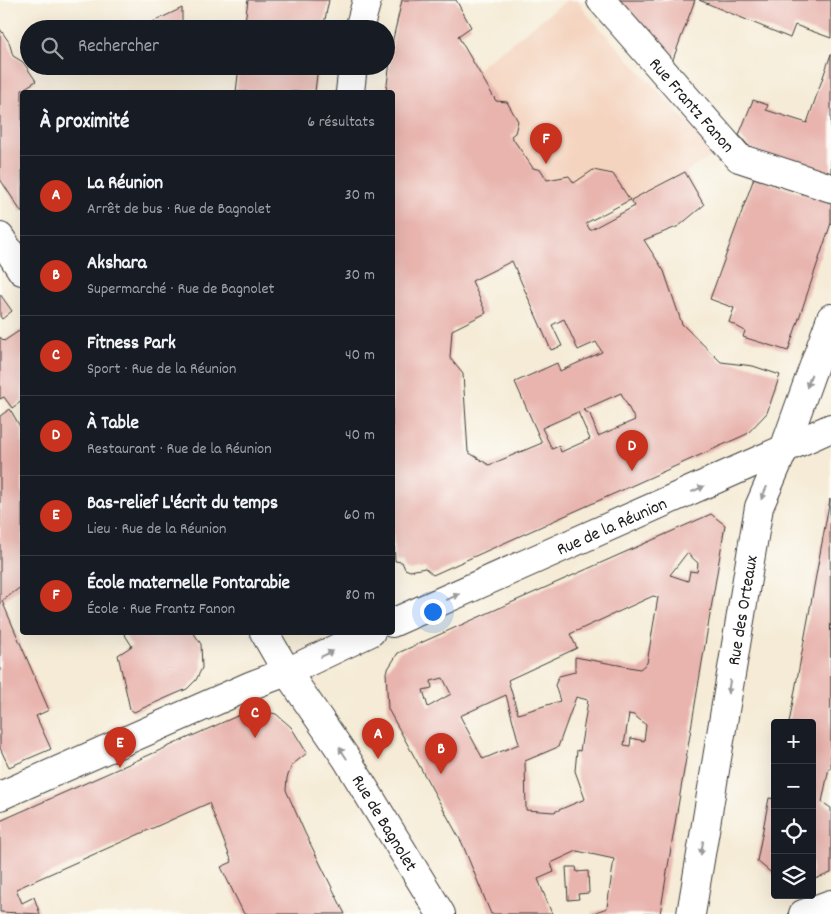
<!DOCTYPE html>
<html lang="fr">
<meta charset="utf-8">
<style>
body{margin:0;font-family:Dekko,sans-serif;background:#20242c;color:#f1f3f6}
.controls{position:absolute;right:15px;bottom:15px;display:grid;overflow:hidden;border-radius:5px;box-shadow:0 5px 20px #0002}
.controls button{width:45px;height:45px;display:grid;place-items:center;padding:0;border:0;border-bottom:1px solid #363941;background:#171b24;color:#f1f3f6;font:25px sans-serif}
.you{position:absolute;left:432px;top:611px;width:18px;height:18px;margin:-12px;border:4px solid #fff;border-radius:50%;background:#1a73e8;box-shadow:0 0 0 8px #1a73e833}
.badge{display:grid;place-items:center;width:32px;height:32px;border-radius:50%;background:#c8321e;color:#fff;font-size:16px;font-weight:700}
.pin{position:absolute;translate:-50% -41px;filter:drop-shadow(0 1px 2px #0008)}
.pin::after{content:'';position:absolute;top:26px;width:18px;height:15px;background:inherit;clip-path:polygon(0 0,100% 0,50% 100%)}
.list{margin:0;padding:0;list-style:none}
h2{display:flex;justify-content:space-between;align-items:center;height:65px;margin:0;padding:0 20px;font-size:21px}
h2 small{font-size:16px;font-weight:400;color:#9ea1a6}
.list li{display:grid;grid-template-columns:32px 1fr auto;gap:15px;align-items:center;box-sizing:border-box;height:80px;padding:0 20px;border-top:1px solid #363941}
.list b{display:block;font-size:19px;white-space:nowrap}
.list p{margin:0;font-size:16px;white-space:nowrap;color:#9ea1a6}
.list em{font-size:16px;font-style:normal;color:#9ea1a6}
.icon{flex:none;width:28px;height:28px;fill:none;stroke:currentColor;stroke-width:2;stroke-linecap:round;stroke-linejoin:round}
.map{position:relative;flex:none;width:831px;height:914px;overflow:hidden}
.search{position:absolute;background:#171b24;box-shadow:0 5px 20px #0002;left:20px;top:20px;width:375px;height:55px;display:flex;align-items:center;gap:12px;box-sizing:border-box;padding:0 18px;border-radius:28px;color:#9ea1a6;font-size:19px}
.panel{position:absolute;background:#171b24;box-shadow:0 5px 20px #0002;left:20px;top:90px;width:375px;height:545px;border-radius:5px}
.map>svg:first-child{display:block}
.built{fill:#f4d4bf}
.building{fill:#e8b4ad;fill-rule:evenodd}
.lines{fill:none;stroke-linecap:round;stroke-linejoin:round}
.pedestrian-casing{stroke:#3d3b38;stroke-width:30}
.minor-casing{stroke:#3d3b38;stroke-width:30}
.pedestrian{stroke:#fff;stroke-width:28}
.minor{stroke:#fff;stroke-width:28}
.oneway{fill:#999}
.labels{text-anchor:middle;stroke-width:5;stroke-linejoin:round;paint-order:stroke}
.street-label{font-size:18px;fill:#1c1c1c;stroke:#fdfcf7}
</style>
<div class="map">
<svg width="831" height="914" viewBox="0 0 831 914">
<rect width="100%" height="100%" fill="#fdfcf7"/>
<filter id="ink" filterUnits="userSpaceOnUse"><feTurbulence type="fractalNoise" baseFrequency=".02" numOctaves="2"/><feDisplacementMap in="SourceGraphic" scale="10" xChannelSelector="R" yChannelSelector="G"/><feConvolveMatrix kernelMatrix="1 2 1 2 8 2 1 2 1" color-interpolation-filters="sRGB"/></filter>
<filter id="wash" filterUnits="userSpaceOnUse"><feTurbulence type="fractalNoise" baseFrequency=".0096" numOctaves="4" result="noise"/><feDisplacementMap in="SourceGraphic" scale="20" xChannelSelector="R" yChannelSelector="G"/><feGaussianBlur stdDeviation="1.12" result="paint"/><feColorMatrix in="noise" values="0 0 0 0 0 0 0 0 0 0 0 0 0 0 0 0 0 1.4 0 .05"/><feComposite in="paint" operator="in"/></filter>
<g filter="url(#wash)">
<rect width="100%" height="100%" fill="#f5ebd6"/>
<!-- built -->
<polygon class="built" points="567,0 578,0 587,14 716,154 682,174 393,322 477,69"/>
<g id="blocks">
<!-- building -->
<g class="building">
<polygon points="248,0 329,0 323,29 244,29"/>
<path d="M 402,0 L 456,0 L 471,27 L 458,36 L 496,101 L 507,102 L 518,121 L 515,133 L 511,136 L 533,168 L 541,170 L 547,180 L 569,176 L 574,183 L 593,170 L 613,174 L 630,200 L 586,223 L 590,230 L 635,206 L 631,200 L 685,172 L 704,205 L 679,226 L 644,240 L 664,271 L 682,324 L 721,362 L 753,366 L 780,375 L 767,413 L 747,434 L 433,575 L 425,568 L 410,571 L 405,569 L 402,562 L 395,561 L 392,516 L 392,92 L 386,92 L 393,39 ZM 512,261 L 551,350 L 562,346 L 552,325 L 564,319 L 578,350 L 596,342 L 602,352 L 560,371 L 557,363 L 515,382 L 542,443 L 489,465 L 468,452 L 463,374 L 450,358 L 452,330 L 486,313 L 472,281 ZM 621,393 L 635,420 L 598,436 L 590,414 L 583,410 ZM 578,412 L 590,439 L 561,452 L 559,446 L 552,449 L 542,428 Z"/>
<polygon points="617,0 695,0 672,62"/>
<polygon points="699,0 831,0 831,38 795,25 790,38"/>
<polygon points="182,8 182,29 138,29"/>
<polygon points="0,29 9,42 13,56 23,62 36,81 22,90 22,213 0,179"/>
<polygon points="831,54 831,178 752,150 739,135 753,100 768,105 766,110 807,123"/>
<polygon points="239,66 318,66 315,92 236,92"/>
<polygon points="754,178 831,203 831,223 788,351 743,337 745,331 729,322 734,308 710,299"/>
<polygon points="0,294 12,311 2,319 0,316"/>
<polygon points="22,329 22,401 12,408 4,397 0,399 0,337 4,341"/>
<polygon points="10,409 22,430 22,586 2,601 49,710 36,716 51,749 9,767 0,748 0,416"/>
<polygon points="830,499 831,768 829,768 822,802 831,808 831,873 812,880 812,723 789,723"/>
<path d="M 711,514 L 725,525 L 660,914 L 590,914 L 607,908 L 614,859 L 577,851 L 551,863 L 554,872 L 538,879 L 552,914 L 491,914 L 462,843 L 388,709 L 386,672 L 398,653 ZM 687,553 L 698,563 L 697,572 L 690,571 L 688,581 L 670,575 ZM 653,596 L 658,597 L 647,663 L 640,669 L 575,657 L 575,672 L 559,676 L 555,685 L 560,701 L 518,714 L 508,680 L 577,648 L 570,634 ZM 443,678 L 451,694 L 428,707 L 423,690 L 432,688 L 431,681 ZM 506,695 L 519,744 L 483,759 L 460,716 ZM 576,697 L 588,700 L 580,751 L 577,750 L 575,771 L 585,799 L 554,812 L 526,810 L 525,761 L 558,747 ZM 629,714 L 634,715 L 646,725 L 644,741 L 631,738 L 630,746 L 624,745 Z"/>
<polygon points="123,632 193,632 201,644 202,668 196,680 187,689 173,695 134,712 130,709 118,655 132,646"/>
<polygon points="253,709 276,714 291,727 307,753 292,765 287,778 286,790 305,833 345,914 244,914 221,867 232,862 209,803 16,889 22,903 34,897 40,914 0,912 0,821"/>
<polygon points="769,798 775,799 775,876 757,861"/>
<polygon points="566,867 576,867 577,872 588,871 589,893 578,894 579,899 568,900"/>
</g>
</g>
</g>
<g filter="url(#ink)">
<use href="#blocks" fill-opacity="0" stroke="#3d3b38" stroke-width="1"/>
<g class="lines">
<defs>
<g id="pedestrian">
<path id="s1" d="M 601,0 L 739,158 L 831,188"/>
<polyline points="784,449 831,428"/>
<polyline points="803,914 831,904"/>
</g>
<g id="minor">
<polyline points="359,29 367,0"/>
<polyline points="350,92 353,66"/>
<polyline points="0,237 22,271"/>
<path id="s2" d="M 392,623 L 784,449"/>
<path id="s3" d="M 264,632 L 287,672 L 346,758 L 441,914"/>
<polyline points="0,796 252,685 287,672 371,632"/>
<path id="s4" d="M 691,914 L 759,507 L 784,449 L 831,318"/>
</g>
</defs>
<!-- pedestrian casing -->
<use href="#pedestrian" class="pedestrian-casing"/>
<!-- minor casing -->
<use href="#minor" class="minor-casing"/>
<!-- pedestrian -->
<use href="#pedestrian" class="pedestrian"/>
<!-- minor -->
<use href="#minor" class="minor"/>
</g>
<!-- one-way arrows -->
<defs><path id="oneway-solid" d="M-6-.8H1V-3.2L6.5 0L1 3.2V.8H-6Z" transform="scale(1.25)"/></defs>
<g class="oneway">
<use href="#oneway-solid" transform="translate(809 381) rotate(109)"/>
<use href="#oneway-solid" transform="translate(698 489) rotate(-24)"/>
<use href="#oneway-solid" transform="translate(764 493) rotate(114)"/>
<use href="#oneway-solid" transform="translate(453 597) rotate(-24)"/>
<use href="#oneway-solid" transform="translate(327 654) rotate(-25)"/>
<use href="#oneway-solid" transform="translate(729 687) rotate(99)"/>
<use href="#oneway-solid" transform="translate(343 753) rotate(-123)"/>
<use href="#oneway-solid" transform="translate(702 848) rotate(99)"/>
</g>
</g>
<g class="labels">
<!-- street labels -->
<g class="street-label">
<text dy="6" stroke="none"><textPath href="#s1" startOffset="139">Rue Frantz Fanon</textPath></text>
<text dy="6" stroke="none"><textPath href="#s2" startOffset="240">Rue de la Réunion</textPath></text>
<text dy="6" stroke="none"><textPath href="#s4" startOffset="308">Rue des Orteaux</textPath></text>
<text dy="6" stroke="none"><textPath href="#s3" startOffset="226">Rue de Bagnolet</textPath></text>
</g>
</g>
</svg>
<div class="controls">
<button>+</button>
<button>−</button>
<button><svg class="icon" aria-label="locate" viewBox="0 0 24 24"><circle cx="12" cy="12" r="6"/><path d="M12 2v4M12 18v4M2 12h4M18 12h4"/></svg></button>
<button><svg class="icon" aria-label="layers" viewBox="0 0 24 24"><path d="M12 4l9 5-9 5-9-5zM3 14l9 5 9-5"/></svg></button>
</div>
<div class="you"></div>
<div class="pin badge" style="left:378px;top:759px">A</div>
<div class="pin badge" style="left:441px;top:774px">B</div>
<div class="pin badge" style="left:255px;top:738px">C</div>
<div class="pin badge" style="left:632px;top:471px">D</div>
<div class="pin badge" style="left:120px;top:768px">E</div>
<div class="pin badge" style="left:546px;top:164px">F</div>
<div class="search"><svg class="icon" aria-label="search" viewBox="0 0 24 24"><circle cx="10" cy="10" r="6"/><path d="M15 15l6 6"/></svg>Rechercher</div>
<section class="panel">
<h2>À proximité<small>6 résultats</small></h2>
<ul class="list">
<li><span class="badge">A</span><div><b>La Réunion</b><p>Arrêt de bus · Rue de Bagnolet</p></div><em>30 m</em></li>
<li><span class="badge">B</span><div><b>Akshara</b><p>Supermarché · Rue de Bagnolet</p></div><em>30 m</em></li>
<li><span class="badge">C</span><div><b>Fitness Park</b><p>Sport · Rue de la Réunion</p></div><em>40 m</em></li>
<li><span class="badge">D</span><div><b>À Table</b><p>Restaurant · Rue de la Réunion</p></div><em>40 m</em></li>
<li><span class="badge">E</span><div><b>Bas-relief L'écrit du temps</b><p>Lieu · Rue de la Réunion</p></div><em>60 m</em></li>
<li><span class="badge">F</span><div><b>École maternelle Fontarabie</b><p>École · Rue Frantz Fanon</p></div><em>80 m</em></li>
</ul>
</section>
</div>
